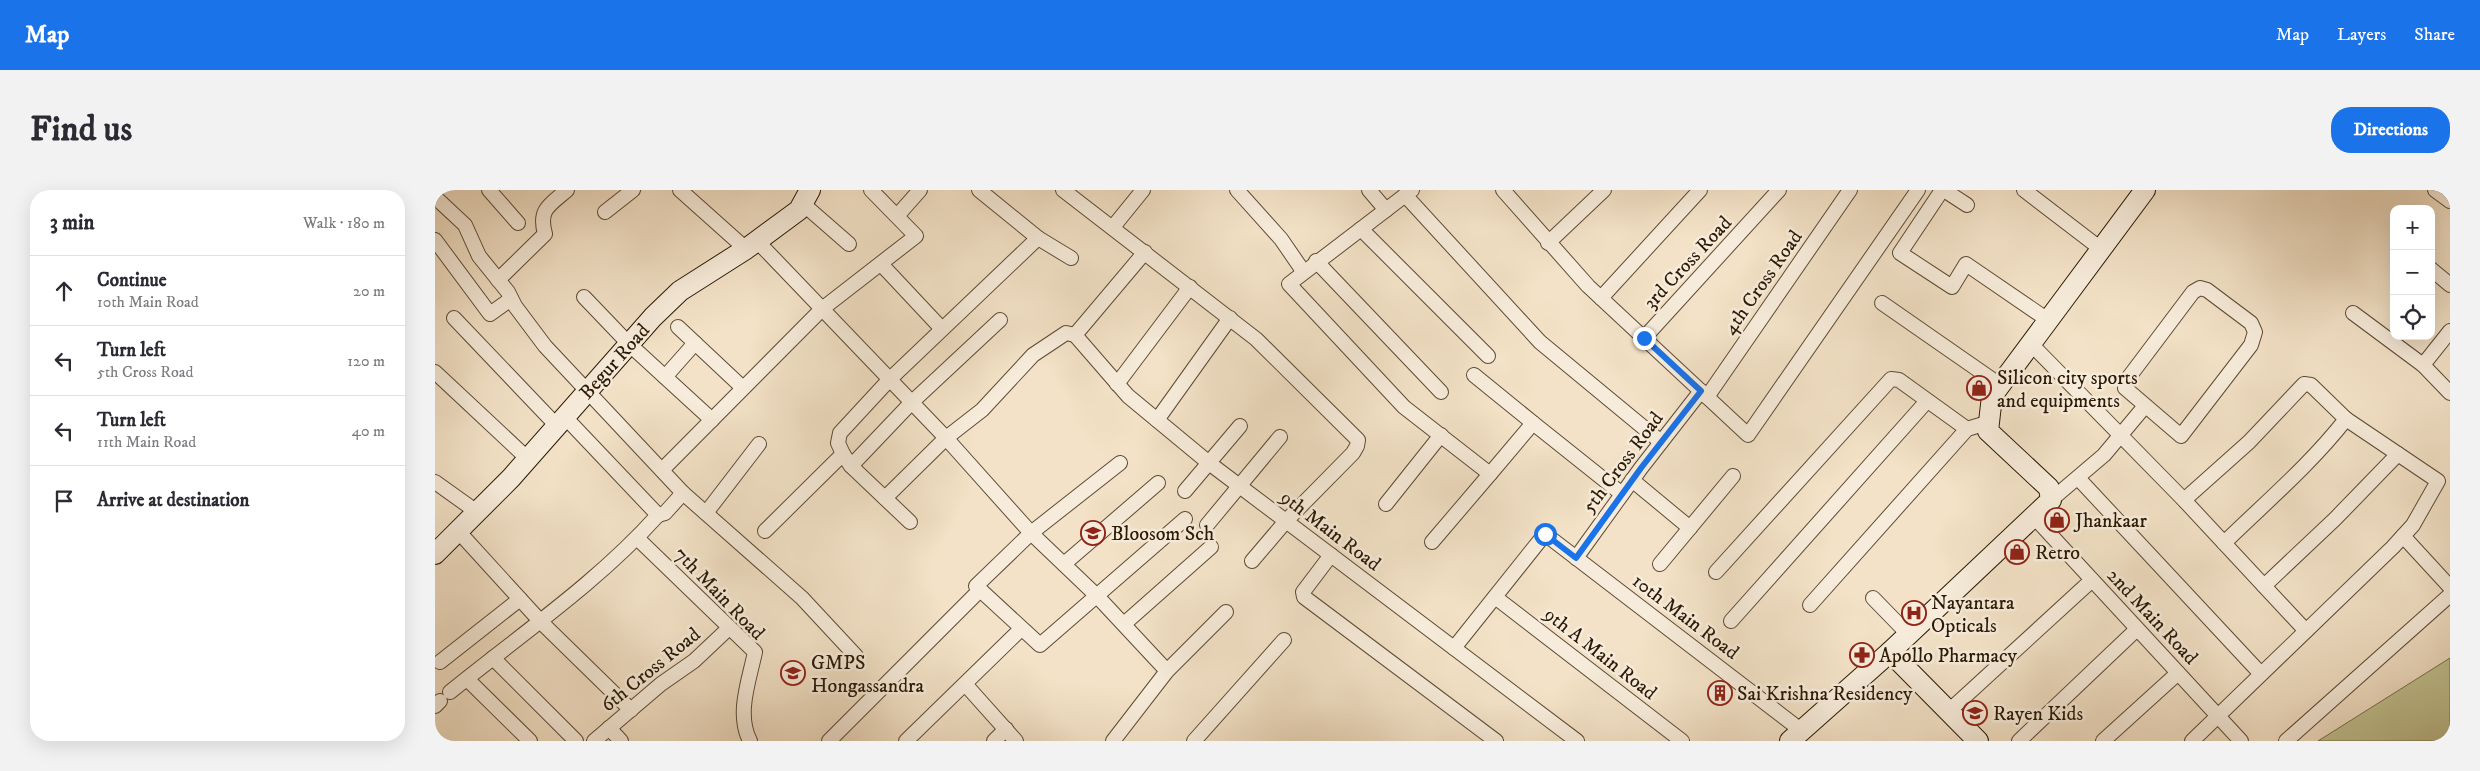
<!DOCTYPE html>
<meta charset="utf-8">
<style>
body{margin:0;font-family:"IM FELL DW Pica",serif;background:#f2f2f3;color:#2b2b33}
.controls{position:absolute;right:15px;top:15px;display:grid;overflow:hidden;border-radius:10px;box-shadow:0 5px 20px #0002}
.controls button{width:45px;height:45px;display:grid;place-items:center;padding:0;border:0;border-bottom:1px solid #e1e1e2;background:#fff;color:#2b2b33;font:25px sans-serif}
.stop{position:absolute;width:15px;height:15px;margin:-11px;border:4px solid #1a73e8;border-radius:50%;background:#fff}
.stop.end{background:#1a73e8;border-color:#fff;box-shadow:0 1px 5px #0008}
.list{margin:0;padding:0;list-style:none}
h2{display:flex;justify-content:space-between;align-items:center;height:65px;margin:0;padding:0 20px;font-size:21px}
h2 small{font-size:16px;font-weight:400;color:#7c7c81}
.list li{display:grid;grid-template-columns:32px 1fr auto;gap:15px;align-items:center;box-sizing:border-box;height:70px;padding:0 20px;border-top:1px solid #e1e1e2}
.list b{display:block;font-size:19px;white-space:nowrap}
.list p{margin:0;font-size:16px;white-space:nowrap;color:#7c7c81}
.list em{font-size:16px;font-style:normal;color:#7c7c81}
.icon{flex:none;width:28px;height:28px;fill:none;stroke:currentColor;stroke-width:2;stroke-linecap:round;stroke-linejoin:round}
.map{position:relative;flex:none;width:2015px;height:551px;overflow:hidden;border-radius:20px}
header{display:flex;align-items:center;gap:30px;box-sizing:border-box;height:70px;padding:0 25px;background:#1a73e8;color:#fff}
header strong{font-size:24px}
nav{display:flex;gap:28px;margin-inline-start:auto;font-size:18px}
.intro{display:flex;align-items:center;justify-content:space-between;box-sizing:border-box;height:120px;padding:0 30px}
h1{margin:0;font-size:35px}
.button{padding:12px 22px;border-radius:20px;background:#1a73e8;color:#fff;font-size:18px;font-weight:700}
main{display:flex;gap:30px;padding:0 30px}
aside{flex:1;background:#fff;border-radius:20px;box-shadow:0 5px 20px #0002}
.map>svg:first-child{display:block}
.green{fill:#c1c291;stroke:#756e4b}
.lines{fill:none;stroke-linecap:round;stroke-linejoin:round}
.street-casing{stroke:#5c4b36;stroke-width:16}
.secondary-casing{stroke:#291905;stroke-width:22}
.street{stroke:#f7ecdb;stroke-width:14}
.secondary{stroke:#f7ecdb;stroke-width:20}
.route{stroke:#1a73e8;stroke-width:6}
.labels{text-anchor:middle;stroke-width:5;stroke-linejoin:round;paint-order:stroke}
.street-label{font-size:20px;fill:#291905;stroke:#f7ecdb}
.poi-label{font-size:20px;fill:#291905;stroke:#f7ecdb;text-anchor:start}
</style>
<header>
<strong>Map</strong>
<nav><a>Map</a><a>Layers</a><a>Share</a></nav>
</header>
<div class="intro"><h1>Find us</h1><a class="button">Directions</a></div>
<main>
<aside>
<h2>3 min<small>Walk · 180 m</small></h2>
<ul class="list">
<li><svg class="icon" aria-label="ahead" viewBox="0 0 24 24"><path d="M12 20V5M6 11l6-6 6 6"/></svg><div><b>Continue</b><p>10th Main Road</p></div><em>20 m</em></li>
<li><svg class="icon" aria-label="left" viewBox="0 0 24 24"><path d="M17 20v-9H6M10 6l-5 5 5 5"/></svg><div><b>Turn left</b><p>5th Cross Road</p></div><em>120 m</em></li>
<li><svg class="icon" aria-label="left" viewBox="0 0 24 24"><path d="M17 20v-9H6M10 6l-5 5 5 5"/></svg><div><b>Turn left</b><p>11th Main Road</p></div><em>40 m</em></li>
<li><svg class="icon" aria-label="arrive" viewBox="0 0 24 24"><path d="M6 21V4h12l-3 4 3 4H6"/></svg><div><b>Arrive at destination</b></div></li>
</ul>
</aside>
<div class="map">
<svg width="2015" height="551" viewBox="0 0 2015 551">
<rect width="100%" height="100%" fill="#f3e2c7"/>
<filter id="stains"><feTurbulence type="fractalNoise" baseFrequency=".004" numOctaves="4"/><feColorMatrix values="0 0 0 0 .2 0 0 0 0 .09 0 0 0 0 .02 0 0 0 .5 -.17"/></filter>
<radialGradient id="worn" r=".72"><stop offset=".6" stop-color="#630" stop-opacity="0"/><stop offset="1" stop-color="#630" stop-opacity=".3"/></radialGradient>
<!-- green -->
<polygon class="green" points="2015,468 2015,551 1883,551"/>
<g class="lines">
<defs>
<g id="street">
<polyline points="54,0 83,33"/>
<polyline points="245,0 311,59"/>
<polyline points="628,0 821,149 923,250 922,256 918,263 851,331 817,371"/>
<polyline points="802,0 846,49 868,81"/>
<polyline points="934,0 951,20"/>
<polyline points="977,0 854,94 969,217 1055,284 1098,233 1187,304"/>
<polyline points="1068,0 1153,96 1313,245 1483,0"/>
<polyline points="1507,0 1465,63 1517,97 1531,74 1613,130"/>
<polyline points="1509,0 1532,15"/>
<polyline points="1589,0 1666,59"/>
<polyline points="2000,0 2015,11"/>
<polyline points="970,5 1105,152 1226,252"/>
<polyline points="0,7 30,35 44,66 73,102 80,116 110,156 248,303 367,408 421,466"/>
<polyline points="367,13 414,54"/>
<polyline points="170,22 198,0"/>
<polyline points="462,26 485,0"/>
<polyline points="678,37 708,0"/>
<polyline points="926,39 1053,166"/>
<polyline points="603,48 636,68"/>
<polyline points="0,50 55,124 76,109"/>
<polyline points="322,51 511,248 596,343 662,406 732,481"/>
<polyline points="1113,53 1169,0"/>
<polyline points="881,71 1006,202"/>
<polyline points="446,74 507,139"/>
<polyline points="1996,79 2015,95"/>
<path d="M 63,90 L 110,44 C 103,19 115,15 132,0"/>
<polygon points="1765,98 1772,100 1816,133 1820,142 1816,155 1746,246 1690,198 1691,191 1758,102"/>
<polyline points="149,107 194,154 277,230"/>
<polyline points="1166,108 1265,0"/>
<polyline points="1447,113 1565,195"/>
<polyline points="1918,123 1988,175 2015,203"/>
<polyline points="19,128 122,236"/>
<polyline points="243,137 308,198"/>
<polyline points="640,145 693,206 774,273 1142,551"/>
<polyline points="640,145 710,62"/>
<polyline points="1209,148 1344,0"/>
<polyline points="1596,154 1749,310 1871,441"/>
<polyline points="1988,175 2015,141"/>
<polyline points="0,182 93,269"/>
<polyline points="1039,185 1098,233"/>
<polyline points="230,187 260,153"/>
<polyline points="682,194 755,97"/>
<polyline points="1272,207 1415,0"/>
<polyline points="722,230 795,128"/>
<polyline points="408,264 403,253 405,243 454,190 603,48 544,0"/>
<polyline points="685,273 596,343 541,396 605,455 750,329"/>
<polyline points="416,276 476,213 565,130"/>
<polyline points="227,280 387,119 481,46 436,0"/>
<polyline points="1643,288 1826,484"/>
<polyline points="1197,290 1255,338"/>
<polyline points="0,292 42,322"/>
<polyline points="750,301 805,236"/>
<polyline points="450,308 511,248 547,220 598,165 631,143 640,145"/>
<polyline points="1616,310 1669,265 1710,216"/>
<path d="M 1749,310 L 1814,252 L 1869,194 L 1876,195 L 1911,229 C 1875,275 1831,312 1789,353"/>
<polyline points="951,314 1006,245"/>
<polyline points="271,323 324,254"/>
<polyline points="223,325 230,323 248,303"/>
<polyline points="1600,328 1806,551"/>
<polyline points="772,335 845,247"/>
<polyline points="23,341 106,432 196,520"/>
<polyline points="330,341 408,264 416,276 475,332"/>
<polyline points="1968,346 2015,397"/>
<path d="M 202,348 L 320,462 C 314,491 301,524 315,551"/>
<polyline points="997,352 1055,284"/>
<polyline points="896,365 868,402 869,407 1061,551"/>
<polyline points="1141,368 1206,278 1266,201"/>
<polyline points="629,374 723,293"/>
<polyline points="1225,374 1298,286"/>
<polyline points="1281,382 1456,189 1464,190 1532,239"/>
<polyline points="1829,396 1900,329 1963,264"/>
<polyline points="1060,407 1247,551"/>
<polyline points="1438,408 1474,445"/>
<polyline points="1375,415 1532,239 1555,232"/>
<polyline points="1296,431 1492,211"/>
<polyline points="689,434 776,357"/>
<polyline points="1019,458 1110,344 1367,541"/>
<polyline points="58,468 141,551"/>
<polyline points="5,472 85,409"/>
<polyline points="32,489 95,551"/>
<polyline points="530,494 581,551"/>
<path d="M 15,502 C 85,445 162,393 223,325 L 129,226"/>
<polyline points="0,516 5,511"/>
<polyline points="1514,521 1657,390"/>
<polyline points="174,538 186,551"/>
<polyline points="159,551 226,494 259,471 294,438"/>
<polyline points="394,551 545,400"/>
<polyline points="471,551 586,439"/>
<polyline points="559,551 571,539"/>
<polyline points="678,551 732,481 791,422"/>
<polyline points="759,551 849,450"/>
<polyline points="1584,551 1702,439"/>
<polyline points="1668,551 1743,483"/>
<polyline points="1757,551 1958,357 1978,335 2003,291 1911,229"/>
<polyline points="1851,551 2015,405"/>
</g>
<g id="secondary">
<polyline points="0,364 76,288 218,127 245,101 311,59 364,20 375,0"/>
<polyline points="1455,462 1543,551"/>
<polyline points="1355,551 1455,462 1616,310 1614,298 1553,241 1557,206 1710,0"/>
</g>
</defs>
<!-- street casing -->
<use href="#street" class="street-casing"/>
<!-- secondary casing -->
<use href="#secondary" class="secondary-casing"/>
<!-- street -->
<use href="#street" class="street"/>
<!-- secondary -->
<use href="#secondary" class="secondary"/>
</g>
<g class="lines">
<!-- route -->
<polyline class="route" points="1110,344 1141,368 1206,278 1266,201 1209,148"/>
</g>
<!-- icons -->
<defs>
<symbol id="shop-ring" viewBox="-11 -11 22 22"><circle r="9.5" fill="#f7ecdb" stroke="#8f2418" stroke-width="1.5"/><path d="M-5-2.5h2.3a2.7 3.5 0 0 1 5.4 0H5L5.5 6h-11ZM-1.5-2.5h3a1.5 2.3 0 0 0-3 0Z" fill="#8f2418"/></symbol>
<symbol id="school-ring" viewBox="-11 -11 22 22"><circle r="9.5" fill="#f7ecdb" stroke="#8f2418" stroke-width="1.5"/><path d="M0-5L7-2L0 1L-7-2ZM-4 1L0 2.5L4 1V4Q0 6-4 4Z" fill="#8f2418"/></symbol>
<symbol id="hospital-ring" viewBox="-11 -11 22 22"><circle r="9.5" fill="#f7ecdb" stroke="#8f2418" stroke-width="1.5"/><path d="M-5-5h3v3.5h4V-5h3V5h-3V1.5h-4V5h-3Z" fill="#8f2418"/></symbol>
<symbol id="pharmacy-ring" viewBox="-11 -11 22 22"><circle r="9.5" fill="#f7ecdb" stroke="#8f2418" stroke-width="1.5"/><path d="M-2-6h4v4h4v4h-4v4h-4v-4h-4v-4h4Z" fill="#8f2418"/></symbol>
<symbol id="building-ring" viewBox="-11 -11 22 22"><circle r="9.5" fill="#f7ecdb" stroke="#8f2418" stroke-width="1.5"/><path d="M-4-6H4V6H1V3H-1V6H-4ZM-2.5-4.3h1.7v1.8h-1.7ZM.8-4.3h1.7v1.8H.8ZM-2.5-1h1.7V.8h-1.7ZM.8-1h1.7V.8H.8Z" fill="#8f2418"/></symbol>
</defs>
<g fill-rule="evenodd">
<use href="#shop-ring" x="1530" y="184" width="28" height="28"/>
<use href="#shop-ring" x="1608" y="316" width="28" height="28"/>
<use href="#school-ring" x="644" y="329" width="28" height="28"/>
<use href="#shop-ring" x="1568" y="348" width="28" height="28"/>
<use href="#hospital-ring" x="1465" y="409" width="28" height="28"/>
<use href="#pharmacy-ring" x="1413" y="451" width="28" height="28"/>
<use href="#school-ring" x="344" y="469" width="28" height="28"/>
<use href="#building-ring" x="1271" y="489" width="28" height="28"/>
<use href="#school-ring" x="1526" y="509" width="28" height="28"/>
</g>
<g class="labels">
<!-- street labels -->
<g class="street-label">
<text transform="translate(1252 72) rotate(-47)" y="7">3rd Cross Road</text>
<text transform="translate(1327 92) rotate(-55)" y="7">4th Cross Road</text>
<text transform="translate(179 171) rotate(-48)" y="7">Begur Road</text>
<text transform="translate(1187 272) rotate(-53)" y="7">5th Cross Road</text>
<text transform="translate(896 340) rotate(37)" y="7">9th Main Road</text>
<text transform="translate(285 403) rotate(46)" y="7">7th Main Road</text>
<text transform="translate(1251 426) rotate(37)" y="7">10th Main Road</text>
<text transform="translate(1718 426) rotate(47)" y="7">2nd Main Road</text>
<text transform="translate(1166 463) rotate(38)" y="7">9th A Main Road</text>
<text transform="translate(215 479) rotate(-39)" y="7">6th Cross Road</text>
</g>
<!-- poi labels -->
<g class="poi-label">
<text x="1562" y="194">Silicon city sports<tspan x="1562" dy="23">and equipments</tspan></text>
<text x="1640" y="337">Jhankaar</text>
<text x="676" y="350">Bloosom Sch</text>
<text x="1600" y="369">Retro</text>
<text x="1496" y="419">Nayantara<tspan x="1496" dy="23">Opticals</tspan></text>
<text x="1444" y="472">Apollo Pharmacy</text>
<text x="376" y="479">GMPS<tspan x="376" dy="23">Hongassandra</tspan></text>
<text x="1302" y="510">Sai Krishna Residency</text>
<text x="1558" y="530">Rayen Kids</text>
</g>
</g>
<rect width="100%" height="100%" filter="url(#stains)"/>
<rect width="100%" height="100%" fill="url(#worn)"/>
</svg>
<div class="controls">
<button>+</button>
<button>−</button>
<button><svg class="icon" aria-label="locate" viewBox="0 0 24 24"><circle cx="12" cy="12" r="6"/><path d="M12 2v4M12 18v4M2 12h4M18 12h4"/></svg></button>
</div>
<div class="stop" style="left:1110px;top:344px"></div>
<div class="stop end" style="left:1209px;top:148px"></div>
</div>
</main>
